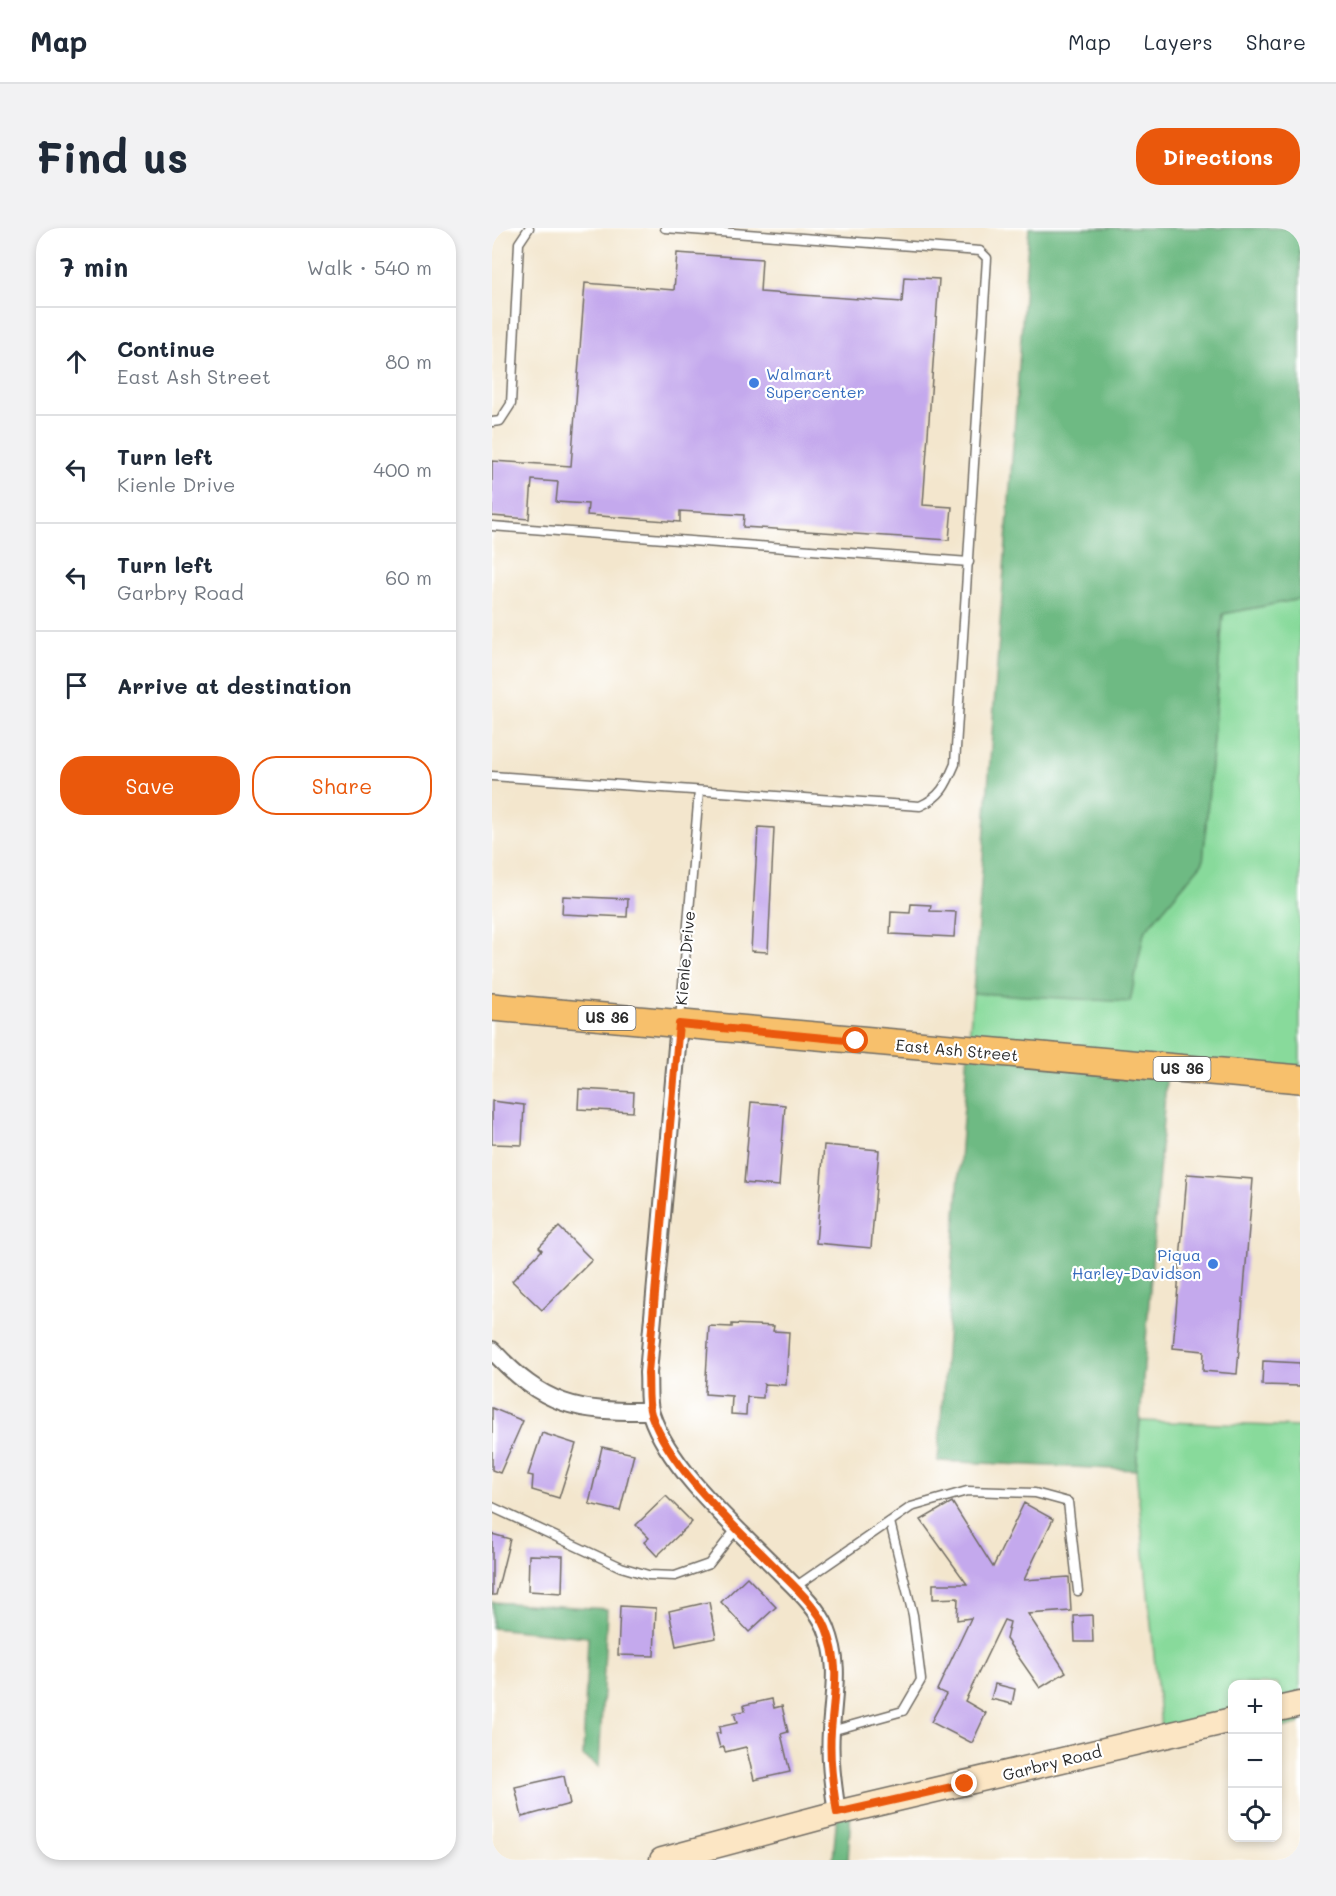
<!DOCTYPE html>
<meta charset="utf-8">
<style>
body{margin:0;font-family:Mali,sans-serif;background:#f2f2f3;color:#1f2937}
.controls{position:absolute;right:18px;bottom:18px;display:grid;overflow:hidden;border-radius:12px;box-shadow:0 3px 9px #0003}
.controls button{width:54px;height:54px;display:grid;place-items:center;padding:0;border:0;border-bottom:2px solid #e0e1e3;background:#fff;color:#1f2937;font:30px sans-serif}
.stop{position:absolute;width:18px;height:18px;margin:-14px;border:4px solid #ea580c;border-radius:50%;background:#fff}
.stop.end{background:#ea580c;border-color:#fff;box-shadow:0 2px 6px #0008}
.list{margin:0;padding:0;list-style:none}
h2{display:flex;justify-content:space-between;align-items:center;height:78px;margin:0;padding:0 24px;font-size:26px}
h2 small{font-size:20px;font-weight:400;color:#747a83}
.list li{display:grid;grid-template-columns:39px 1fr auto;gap:18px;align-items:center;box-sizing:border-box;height:108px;padding:0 24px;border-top:2px solid #e0e1e3}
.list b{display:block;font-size:22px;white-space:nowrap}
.list p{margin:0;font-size:20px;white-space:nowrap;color:#747a83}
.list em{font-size:20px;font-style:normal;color:#747a83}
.actions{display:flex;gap:12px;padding:18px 24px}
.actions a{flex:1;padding:14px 0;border:2px solid #ea580c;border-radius:24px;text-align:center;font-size:21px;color:#ea580c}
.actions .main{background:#ea580c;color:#fff}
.icon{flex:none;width:33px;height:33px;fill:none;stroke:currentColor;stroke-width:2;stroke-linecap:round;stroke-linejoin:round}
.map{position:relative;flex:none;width:808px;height:1632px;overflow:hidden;border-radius:24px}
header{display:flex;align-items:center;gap:36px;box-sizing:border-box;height:84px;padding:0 30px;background:#fff;border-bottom:2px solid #e0e1e3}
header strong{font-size:28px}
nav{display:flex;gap:33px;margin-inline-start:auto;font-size:21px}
.intro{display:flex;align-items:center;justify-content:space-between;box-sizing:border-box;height:144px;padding:0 36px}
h1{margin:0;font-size:42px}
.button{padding:15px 27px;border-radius:24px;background:#ea580c;color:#fff;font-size:21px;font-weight:700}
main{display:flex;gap:36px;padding:0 36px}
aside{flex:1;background:#fff;border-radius:24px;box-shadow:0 3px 9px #0003}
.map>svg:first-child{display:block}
.green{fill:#88da9b;stroke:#5a8263;stroke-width:1.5}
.forest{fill:#6eba83;stroke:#4c7257;stroke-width:1.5}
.building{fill:#c4a9ed}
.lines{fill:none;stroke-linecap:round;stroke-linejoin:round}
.lane-casing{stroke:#716c64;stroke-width:11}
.street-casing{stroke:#716c64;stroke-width:20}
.secondary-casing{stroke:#716c64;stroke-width:27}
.primary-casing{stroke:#716c64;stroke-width:30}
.lane{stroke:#fff;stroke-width:8}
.street{stroke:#fff;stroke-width:16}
.secondary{stroke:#fce6c4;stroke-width:24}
.primary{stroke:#f7c06c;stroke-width:27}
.route{stroke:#ea580c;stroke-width:8}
.shop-dot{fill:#3f7fe0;stroke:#fff;stroke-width:2}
.labels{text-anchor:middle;stroke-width:4.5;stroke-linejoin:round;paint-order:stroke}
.shield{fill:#fff;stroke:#6b6b6b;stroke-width:1.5}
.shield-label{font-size:15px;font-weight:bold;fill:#2b2b2b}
.shop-label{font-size:16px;fill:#366cbe;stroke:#fff;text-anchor:start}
.street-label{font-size:16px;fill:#2b2b2b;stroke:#fff}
</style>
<header>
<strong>Map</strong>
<nav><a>Map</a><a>Layers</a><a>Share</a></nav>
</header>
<div class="intro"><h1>Find us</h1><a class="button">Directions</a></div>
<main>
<aside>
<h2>7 min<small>Walk · 540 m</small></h2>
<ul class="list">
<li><svg class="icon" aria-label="ahead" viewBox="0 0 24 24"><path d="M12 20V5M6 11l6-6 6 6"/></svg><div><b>Continue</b><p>East Ash Street</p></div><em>80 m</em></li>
<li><svg class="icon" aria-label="left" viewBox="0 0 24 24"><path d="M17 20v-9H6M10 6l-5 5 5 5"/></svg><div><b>Turn left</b><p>Kienle Drive</p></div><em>400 m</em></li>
<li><svg class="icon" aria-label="left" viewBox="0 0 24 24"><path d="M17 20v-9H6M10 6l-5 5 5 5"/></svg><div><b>Turn left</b><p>Garbry Road</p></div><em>60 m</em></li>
<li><svg class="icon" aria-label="arrive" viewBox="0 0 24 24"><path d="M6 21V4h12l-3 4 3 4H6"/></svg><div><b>Arrive at destination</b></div></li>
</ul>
<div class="actions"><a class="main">Save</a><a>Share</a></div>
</aside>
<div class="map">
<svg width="808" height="1632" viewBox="0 0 808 1632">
<rect width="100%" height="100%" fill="#fff"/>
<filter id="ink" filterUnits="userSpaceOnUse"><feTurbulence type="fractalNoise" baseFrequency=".0167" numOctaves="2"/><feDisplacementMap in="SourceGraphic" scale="12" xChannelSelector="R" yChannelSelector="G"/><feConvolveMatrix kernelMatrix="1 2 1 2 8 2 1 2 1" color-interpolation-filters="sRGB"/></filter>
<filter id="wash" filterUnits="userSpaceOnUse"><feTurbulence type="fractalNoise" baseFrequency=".008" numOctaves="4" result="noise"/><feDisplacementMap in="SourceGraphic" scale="24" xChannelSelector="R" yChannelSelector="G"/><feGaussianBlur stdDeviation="1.35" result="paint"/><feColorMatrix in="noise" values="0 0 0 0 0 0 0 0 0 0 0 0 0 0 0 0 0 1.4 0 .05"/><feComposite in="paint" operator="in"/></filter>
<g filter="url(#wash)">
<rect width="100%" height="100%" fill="#f3e6cd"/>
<!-- green -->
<g class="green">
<polygon points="808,371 808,851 476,823 481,765 638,773 652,704 711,634 731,386"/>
<polygon points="648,1193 808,1199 808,1495 786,1501 786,1456 740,1456 740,1492 670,1509 644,1242"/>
</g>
<!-- forest -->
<g class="forest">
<polygon points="537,0 808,0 808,371 731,386 711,634 652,704 638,774 481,765"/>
<polygon points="476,823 675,840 644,1242 446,1233"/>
<polygon points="0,1374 115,1381 107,1539 91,1528 96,1409 0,1400"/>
<polygon points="359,1581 356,1632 341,1632 345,1585"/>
</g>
<g id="blocks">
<!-- building -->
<g class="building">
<polygon points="185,25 270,31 268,64 410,74 412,49 447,51 431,277 460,279 457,312 251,299 252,287 188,283 188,294 95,287 96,276 64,274 66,254 40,252 37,291 0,288 0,233 79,238 93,55 182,62"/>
<polygon points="266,599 282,600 276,724 259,723"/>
<polygon points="71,668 136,671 135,689 70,686"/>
<polygon points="419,676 439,677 438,683 464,684 462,709 398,706 399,684 418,685"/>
<polygon points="87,861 142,864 141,884 86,881"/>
<polygon points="0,873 32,877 30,917 0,916"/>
<polygon points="259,874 293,877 287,958 252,955"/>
<polygon points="332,917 387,922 379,1020 324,1015"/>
<polygon points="695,946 761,951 745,1146 711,1143 712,1123 681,1120"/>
<polygon points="67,999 100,1032 50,1082 20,1053 50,1022 47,1019"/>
<polygon points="240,1096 282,1098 281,1103 297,1104 294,1157 272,1156 271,1170 255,1169 254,1187 239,1186 240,1168 213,1166 217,1098 240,1099"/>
<polygon points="771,1133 808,1135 808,1158 770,1157"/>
<polygon points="0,1180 31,1193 8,1245 0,1242"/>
<polygon points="50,1205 84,1216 67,1270 40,1262 41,1248 36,1247"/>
<polygon points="110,1219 142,1226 128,1283 97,1276"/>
<polygon points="174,1268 200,1294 165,1328 152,1314 157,1310 144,1297"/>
<polygon points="460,1274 501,1339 532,1275 561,1291 532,1352 577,1349 579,1383 536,1386 574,1444 548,1460 514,1411 518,1394 512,1392 473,1473 494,1485 480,1515 439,1494 454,1466 445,1462 479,1390 465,1392 466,1370 441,1371 441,1356 475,1356 429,1292"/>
<polygon points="0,1306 18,1311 4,1367 0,1367"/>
<polygon points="37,1327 71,1328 70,1365 36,1363"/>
<polygon points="255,1349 284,1379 257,1404 229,1374"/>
<polygon points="217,1374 224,1410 184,1418 177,1383"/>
<polygon points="128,1378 164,1380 162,1428 126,1427"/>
<polygon points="600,1387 601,1414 583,1414 582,1388"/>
<polygon points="503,1456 523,1461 520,1476 499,1471"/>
<polygon points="280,1471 282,1480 290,1478 296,1504 289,1506 298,1544 262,1552 254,1519 233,1524 232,1519 228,1520 224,1505 228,1505 227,1499 245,1495 242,1485 253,1483 252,1477"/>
<polygon points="72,1548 78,1576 30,1589 23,1559"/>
</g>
</g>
</g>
<g filter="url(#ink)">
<use href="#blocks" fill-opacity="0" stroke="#716c64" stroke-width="1.5"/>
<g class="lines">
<defs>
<g id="lane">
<polyline points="0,194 8,193 19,176 27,15 37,0"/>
<polyline points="0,298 477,334"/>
<path d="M 0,548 L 428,578 C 449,569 454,557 463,536 L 495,30 L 488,23 L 173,0"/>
<polyline points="188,792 207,563"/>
<polyline points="0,1279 129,1339 156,1347 183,1348 217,1336 245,1300"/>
<polyline points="303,1359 419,1279 475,1263 543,1265 576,1274 586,1363"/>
<polyline points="339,1503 411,1483 429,1452 421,1387 398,1294"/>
</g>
<g id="street">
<path d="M 187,796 L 156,1145 C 157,1158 155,1174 159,1186 C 178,1243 246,1301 288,1344 C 303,1359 326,1380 334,1400 C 349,1438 341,1464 339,1503 C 337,1531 341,1557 345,1585"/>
<path d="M 0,1122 C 52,1178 84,1184 158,1183"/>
</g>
<g id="secondary">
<polyline points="786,1481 808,1476"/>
<polyline points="170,1632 345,1585 740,1492"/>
</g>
<polyline id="primary" points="0,779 808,851"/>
</defs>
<!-- lane casing -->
<use href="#lane" class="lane-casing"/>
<!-- street casing -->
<use href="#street" class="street-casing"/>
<!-- secondary casing -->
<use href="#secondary" class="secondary-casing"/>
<!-- primary casing -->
<use href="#primary" class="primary-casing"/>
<!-- lane -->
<use href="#lane" class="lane"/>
<!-- street -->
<use href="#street" class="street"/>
<!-- secondary -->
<use href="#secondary" class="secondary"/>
<!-- primary -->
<use href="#primary" class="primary"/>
</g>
</g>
<g class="lines" filter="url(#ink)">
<!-- route -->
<path class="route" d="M 364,813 L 187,796 L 156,1145 C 157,1158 155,1174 159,1186 C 179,1243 246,1301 288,1344 C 303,1359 326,1380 334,1400 C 349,1438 342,1464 339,1503 C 337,1531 341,1557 345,1585 L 473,1556"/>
</g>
<!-- markers -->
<g class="shop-dot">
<circle cx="262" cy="155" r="6"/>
<circle cx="721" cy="1036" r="6"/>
</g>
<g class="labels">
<!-- shield labels -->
<g class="shield">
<rect x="86.5" y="778" width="57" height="24" rx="4.5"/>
<rect x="661.5" y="829" width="57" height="24" rx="4.5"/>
</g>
<g class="shield-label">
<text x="115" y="795">US 36</text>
<text x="690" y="846">US 36</text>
</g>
<!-- shop labels -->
<g class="shop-label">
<text x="274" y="152">Walmart<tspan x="274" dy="18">Supercenter</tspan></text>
<text x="709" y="1033" text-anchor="end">Piqua<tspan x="709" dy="18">Harley-Davidson</tspan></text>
</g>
<!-- street labels -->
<g class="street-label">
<text transform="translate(193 730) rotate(-85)" y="6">Kienle Drive</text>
<text transform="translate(465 822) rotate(5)" y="6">East Ash Street</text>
<text transform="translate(560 1535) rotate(-14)" y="6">Garbry Road</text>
</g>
</g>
</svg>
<div class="controls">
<button>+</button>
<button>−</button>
<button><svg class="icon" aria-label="locate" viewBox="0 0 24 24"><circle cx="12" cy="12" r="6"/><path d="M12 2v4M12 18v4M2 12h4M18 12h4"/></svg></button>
</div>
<div class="stop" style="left:364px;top:813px"></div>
<div class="stop end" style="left:473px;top:1556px"></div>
</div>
</main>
